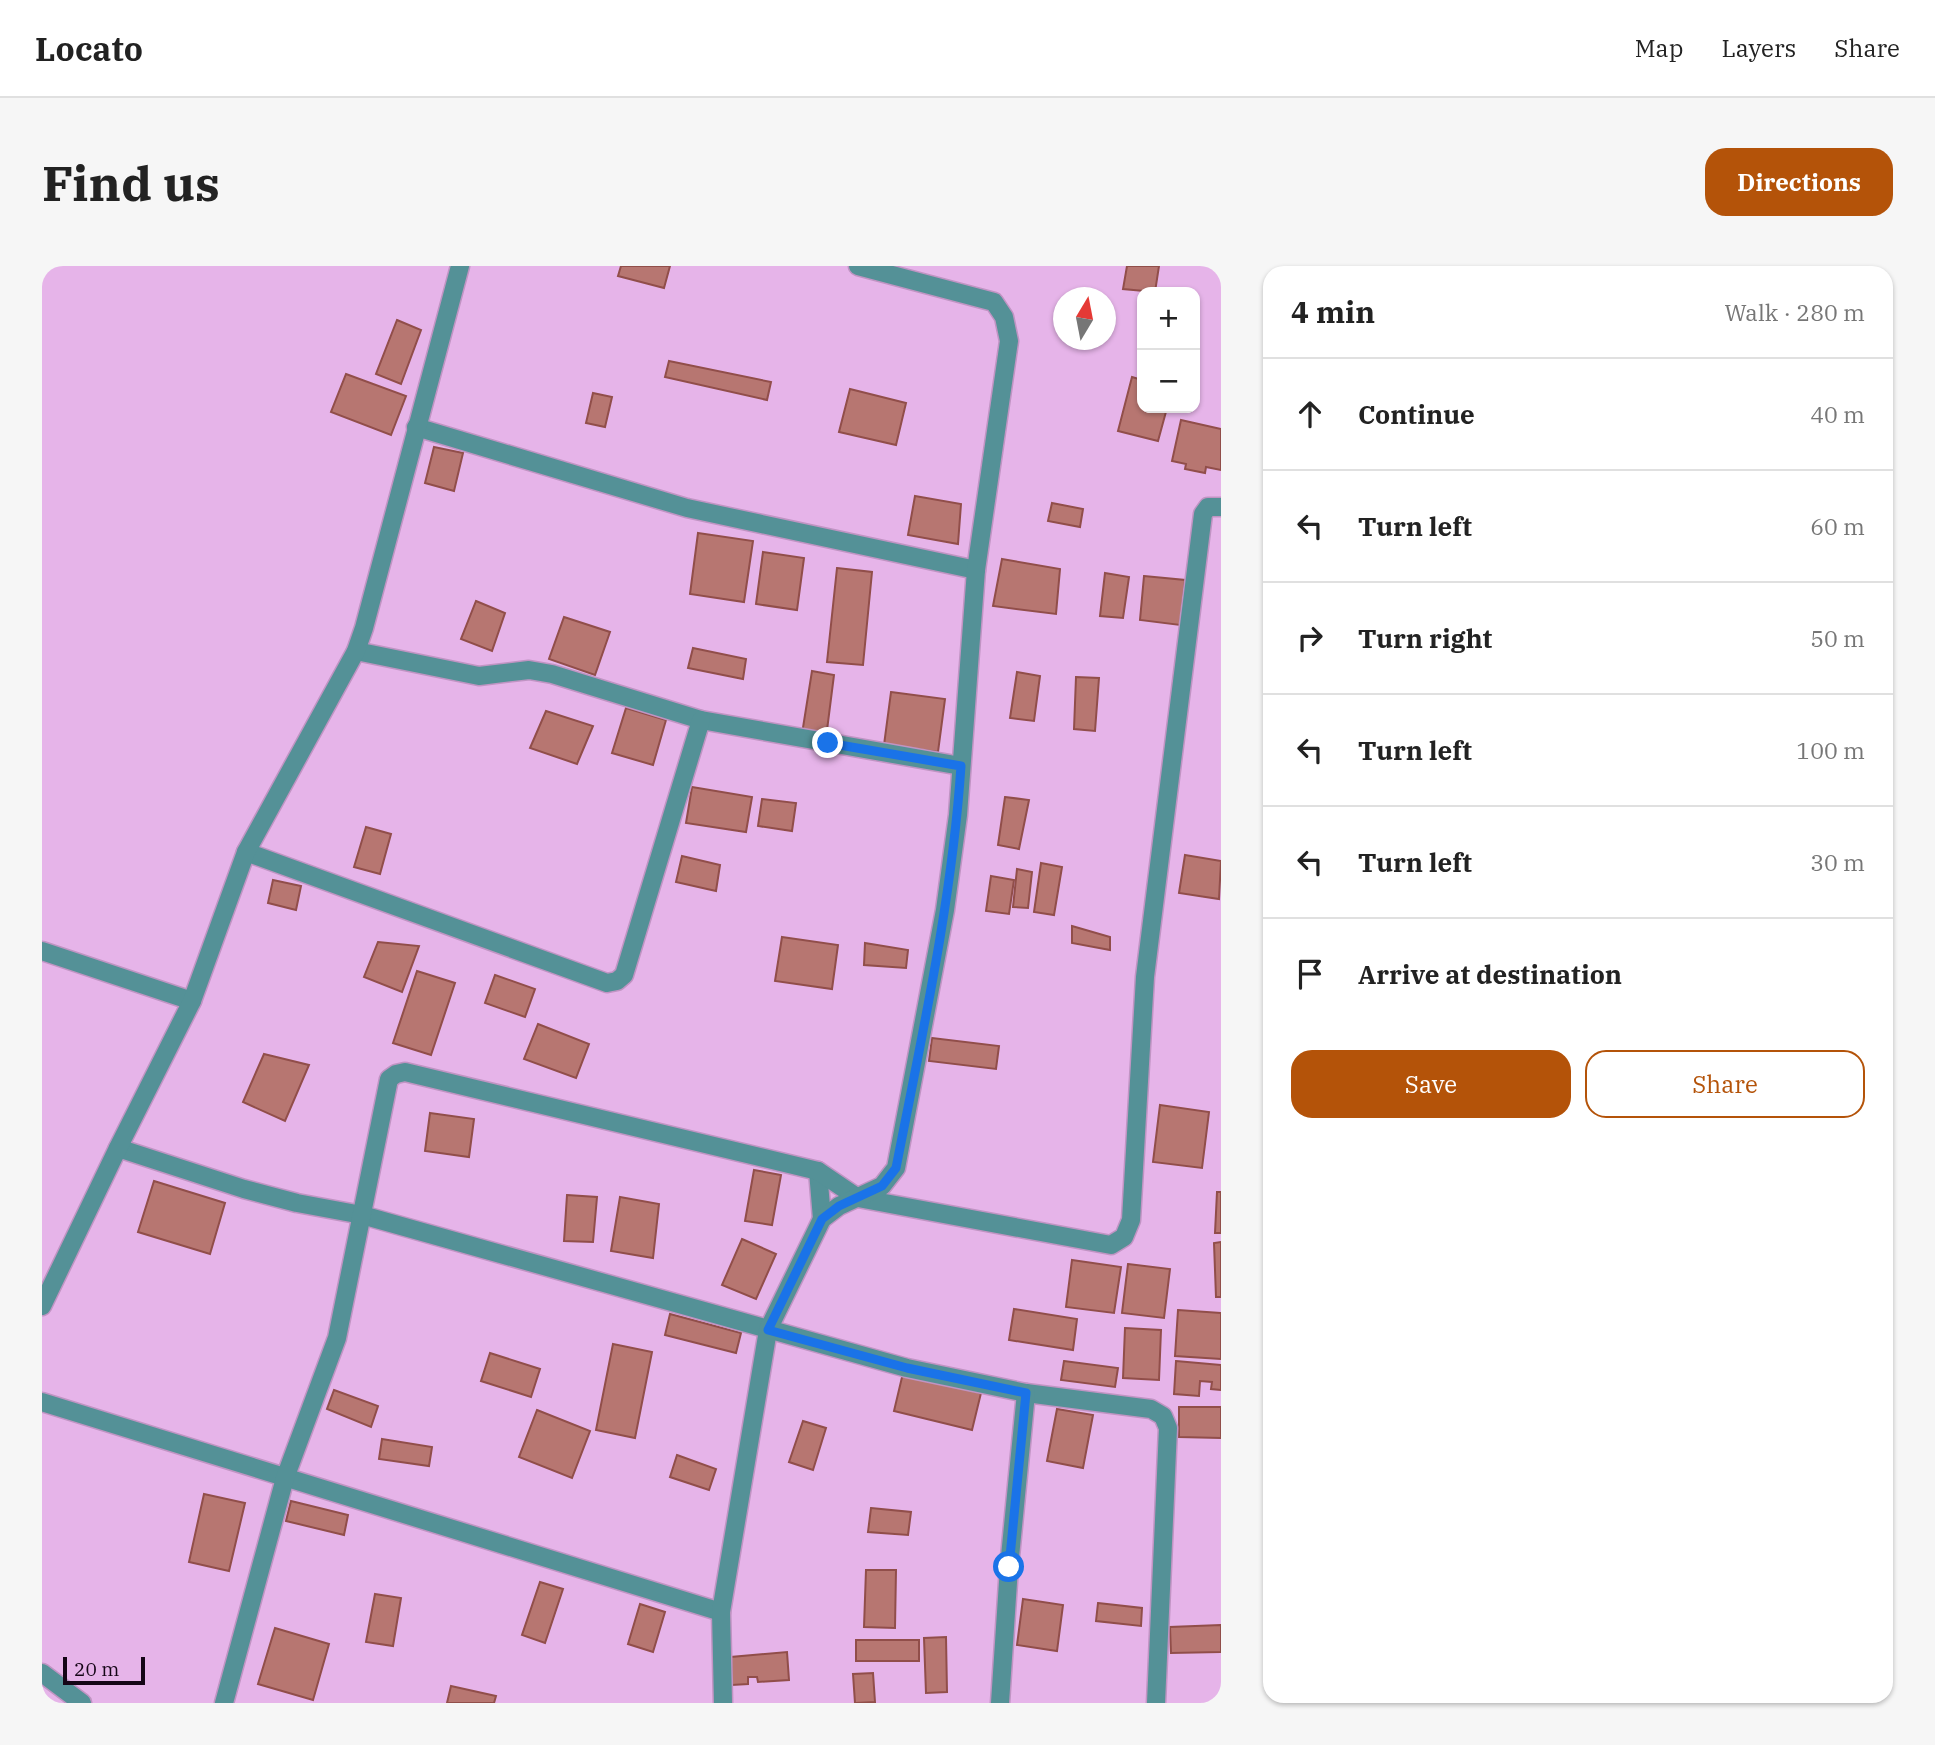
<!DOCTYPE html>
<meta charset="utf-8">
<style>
body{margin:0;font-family:"IBM Plex Serif",serif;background:#f6f6f6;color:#222}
.controls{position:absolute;right:21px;top:21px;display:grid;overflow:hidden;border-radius:14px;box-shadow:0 2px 5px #0004}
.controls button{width:63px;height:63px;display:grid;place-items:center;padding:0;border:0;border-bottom:2px solid #e0e0e0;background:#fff;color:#222;font:35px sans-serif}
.compass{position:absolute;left:1011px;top:21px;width:63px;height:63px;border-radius:50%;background:#fff;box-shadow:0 2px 5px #0004;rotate:10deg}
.scale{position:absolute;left:21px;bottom:18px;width:82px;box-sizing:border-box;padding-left:7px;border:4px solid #150516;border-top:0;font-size:19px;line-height:24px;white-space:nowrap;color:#150516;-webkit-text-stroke:5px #e6b4e9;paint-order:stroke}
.stop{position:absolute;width:21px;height:21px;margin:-16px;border:5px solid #1a73e8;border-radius:50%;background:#fff}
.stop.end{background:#1a73e8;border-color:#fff;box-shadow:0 2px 7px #0008}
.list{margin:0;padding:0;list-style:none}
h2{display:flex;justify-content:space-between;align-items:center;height:91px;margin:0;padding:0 28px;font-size:30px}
h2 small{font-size:23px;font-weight:400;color:#767676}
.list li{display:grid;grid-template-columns:46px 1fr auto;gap:21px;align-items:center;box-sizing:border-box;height:112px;padding:0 28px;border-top:2px solid #e0e0e0}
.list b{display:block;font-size:26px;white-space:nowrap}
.list em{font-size:23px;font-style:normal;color:#767676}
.actions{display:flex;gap:14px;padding:21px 28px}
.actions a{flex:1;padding:16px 0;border:2px solid #b45309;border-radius:21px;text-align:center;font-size:24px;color:#b45309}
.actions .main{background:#b45309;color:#fff}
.icon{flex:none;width:38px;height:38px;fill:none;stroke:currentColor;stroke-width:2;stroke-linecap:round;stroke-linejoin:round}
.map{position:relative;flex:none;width:1179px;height:1437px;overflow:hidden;border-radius:21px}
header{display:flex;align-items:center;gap:42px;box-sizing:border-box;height:98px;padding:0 35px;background:#fff;border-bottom:2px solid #e0e0e0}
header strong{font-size:33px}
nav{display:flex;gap:38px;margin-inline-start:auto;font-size:24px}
.intro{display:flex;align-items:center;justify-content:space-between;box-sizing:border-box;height:168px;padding:0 42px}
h1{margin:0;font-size:49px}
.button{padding:18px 32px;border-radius:21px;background:#b45309;color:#fff;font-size:24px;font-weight:700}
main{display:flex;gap:42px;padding:0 42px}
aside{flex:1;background:#fff;border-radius:21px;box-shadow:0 2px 5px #0004}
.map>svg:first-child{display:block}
.building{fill:#b77671;stroke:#914e4a;stroke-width:2}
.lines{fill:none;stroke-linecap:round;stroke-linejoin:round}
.street-casing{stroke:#c094c3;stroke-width:21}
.street{stroke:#549197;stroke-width:18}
.route{stroke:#1a73e8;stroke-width:9}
</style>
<header>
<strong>Locato</strong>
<nav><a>Map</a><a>Layers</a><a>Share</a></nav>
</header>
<div class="intro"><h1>Find us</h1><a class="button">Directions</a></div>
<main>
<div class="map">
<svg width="1179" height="1437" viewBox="0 0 1179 1437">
<rect width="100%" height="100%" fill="#e6b4e9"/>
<!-- building -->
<g class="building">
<polygon points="579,0 628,0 622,22 576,10"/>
<polygon points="1085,0 1117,0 1113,26 1081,23"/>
<polygon points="355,54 379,64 359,118 334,108"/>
<polygon points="627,95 729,116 725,134 623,111"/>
<polygon points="304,108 364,130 349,169 289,146"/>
<polygon points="1090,111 1100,114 1100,142 1125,142 1116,175 1076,165"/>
<polygon points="808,123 864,137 854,179 797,166"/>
<polygon points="551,127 570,131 563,161 544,157"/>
<polygon points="1139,154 1179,163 1179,204 1164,201 1163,207 1143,203 1144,198 1130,195"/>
<polygon points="392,181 421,187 412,225 383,217"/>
<polygon points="873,230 919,238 916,278 866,269"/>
<polygon points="1010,237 1041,243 1038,261 1006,255"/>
<polygon points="656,267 711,275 702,336 648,328"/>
<polygon points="721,286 762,292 755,344 714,338"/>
<polygon points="960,293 1018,303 1014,348 951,340"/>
<polygon points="795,302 830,306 821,399 785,396"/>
<polygon points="1063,307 1087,311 1081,352 1058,350"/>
<polygon points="1102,310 1143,314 1138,359 1098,354"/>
<polygon points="434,335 463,347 450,385 419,373"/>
<polygon points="522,351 568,366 553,409 507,393"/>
<polygon points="651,382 704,393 701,413 646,402"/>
<polygon points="770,405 792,409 784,472 760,468"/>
<polygon points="975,406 998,410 992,455 968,452"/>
<polygon points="1034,411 1057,412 1053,465 1032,463"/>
<polygon points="849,426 903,433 896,486 842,479"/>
<polygon points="584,442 624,454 611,499 570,487"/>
<polygon points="504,445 551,460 535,498 488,482"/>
<polygon points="650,521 710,531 704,566 644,557"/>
<polygon points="963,531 987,534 977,583 956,579"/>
<polygon points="720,533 754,537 750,565 716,560"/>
<polygon points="324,561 349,568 338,608 312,601"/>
<polygon points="1143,589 1179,595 1177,633 1137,627"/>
<polygon points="640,590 678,599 674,625 634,616"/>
<polygon points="999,597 1020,601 1012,649 992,646"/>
<polygon points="975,603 990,606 986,642 971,641"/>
<polygon points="949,610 972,614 967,648 944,645"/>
<polygon points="231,614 259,620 254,644 226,637"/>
<polygon points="1030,660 1068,671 1068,684 1030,677"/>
<polygon points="740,671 796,679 790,723 733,715"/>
<polygon points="336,676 377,680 360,726 322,711"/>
<polygon points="823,677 866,684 864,702 822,699"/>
<polygon points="375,705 413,717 389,789 351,777"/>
<polygon points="453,709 493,723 483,751 443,737"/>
<polygon points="496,758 547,778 534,812 482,793"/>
<polygon points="890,772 957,780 954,803 887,795"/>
<polygon points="222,788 267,799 243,855 201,836"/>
<polygon points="1118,839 1167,846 1160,902 1111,896"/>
<polygon points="388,847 432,853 427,891 383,885"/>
<polygon points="712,904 739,909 730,959 703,955"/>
<polygon points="112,915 183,937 168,988 96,966"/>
<polygon points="1175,926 1179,926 1179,967 1173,967"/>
<polygon points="525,929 555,931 551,976 522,975"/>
<polygon points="578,931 617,938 611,992 569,985"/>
<polygon points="700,973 734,988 714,1033 680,1019"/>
<polygon points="1179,976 1179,1031 1174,1031 1172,977"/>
<polygon points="1030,994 1079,1001 1072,1047 1024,1041"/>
<polygon points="1086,998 1128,1003 1122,1052 1080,1047"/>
<polygon points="972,1043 1035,1053 1031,1084 967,1074"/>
<polygon points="1136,1044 1179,1047 1179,1093 1133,1090"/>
<polygon points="628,1048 699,1067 694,1087 623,1069"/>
<polygon points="1083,1062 1119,1064 1117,1114 1081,1112"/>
<polygon points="571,1078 610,1086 593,1172 554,1164"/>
<polygon points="448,1087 498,1103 489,1131 439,1115"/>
<polygon points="1022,1095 1076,1102 1073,1121 1019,1114"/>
<polygon points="1134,1095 1179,1099 1179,1124 1169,1123 1170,1116 1158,1115 1157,1130 1132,1128"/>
<polygon points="861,1107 939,1127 930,1164 852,1145"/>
<polygon points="292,1124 336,1140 329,1161 285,1143"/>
<polygon points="1137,1141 1179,1141 1179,1172 1137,1171"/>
<polygon points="1015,1143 1051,1149 1041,1202 1005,1195"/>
<polygon points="495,1144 548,1165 530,1212 477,1191"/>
<polygon points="761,1155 784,1162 771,1204 747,1196"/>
<polygon points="340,1173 390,1181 387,1200 337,1193"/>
<polygon points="635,1189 674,1203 667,1224 628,1211"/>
<polygon points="162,1228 203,1237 187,1305 147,1296"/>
<polygon points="249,1235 306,1249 302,1269 244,1255"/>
<polygon points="829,1242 869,1246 866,1269 826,1266"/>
<polygon points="824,1304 854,1304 853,1362 822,1361"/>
<polygon points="498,1316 521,1323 503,1377 480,1369"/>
<polygon points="333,1328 359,1332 351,1380 324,1376"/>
<polygon points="981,1333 1021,1339 1015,1385 975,1379"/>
<polygon points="1056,1337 1100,1342 1099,1360 1054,1355"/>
<polygon points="598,1338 623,1346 611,1386 586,1378"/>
<polygon points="1179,1359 1179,1386 1129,1387 1128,1361"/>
<polygon points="233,1362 287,1378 271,1434 216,1418"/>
<polygon points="904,1371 905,1426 884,1427 882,1372"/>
<rect x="814" y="1374" width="63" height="21"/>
<polygon points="745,1386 747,1414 716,1416 715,1411 706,1411 706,1418 690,1419 689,1391"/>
<polygon points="831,1407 833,1436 813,1437 811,1408"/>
<polygon points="409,1420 454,1430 452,1437 405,1437"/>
</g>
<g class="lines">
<defs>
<g id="street">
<polyline points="374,161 645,242 934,304"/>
<polyline points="314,385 437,410 487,404 510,408 659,454 919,500"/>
<polyline points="204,586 565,717 575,715 582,709 659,454"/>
<polyline points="0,685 150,735"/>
<polyline points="76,882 202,923 255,937 320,949 865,1102 984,1127 1109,1143 1121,1150 1126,1162 1114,1437"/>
<polyline points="776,905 780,953"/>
<polyline points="0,1040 76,882 150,735 204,586 314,385 322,362 418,0"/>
<polyline points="0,1136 679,1346"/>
<polyline points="0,1407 40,1437"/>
<polyline points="182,1437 243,1212 295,1072 347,813 354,808 363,806 776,905 816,932 1069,979 1082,971 1089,954 1103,711 1161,248 1166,241 1179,241"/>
<polyline points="681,1437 679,1346 726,1064 780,953 797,940 840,920 854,902 903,644 916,549 934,304 967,75 962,51 952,36 816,0"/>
<polyline points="958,1437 967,1301 984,1127"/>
</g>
</defs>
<!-- street casing -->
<use href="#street" class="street-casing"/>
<!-- street -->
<use href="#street" class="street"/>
</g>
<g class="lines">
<!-- route -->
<path class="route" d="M 786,477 L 919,500 C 910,635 880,769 854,902 L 840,920 L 797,940 L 780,953 L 726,1064 L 865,1102 L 984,1127 L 967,1301"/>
</g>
</svg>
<div class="controls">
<button>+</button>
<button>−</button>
</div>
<svg class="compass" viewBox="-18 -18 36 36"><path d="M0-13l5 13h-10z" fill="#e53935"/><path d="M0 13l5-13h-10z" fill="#767676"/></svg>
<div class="scale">20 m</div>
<div class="stop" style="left:967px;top:1301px"></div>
<div class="stop end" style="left:786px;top:477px"></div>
</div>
<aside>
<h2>4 min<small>Walk · 280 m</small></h2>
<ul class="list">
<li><svg class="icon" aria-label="ahead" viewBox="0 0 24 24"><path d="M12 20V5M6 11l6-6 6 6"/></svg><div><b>Continue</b></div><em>40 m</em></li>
<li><svg class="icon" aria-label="left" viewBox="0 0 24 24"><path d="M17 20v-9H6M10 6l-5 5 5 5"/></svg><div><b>Turn left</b></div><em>60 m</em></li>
<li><svg class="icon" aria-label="right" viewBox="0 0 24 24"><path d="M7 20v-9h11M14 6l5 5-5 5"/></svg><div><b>Turn right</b></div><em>50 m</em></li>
<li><svg class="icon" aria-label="left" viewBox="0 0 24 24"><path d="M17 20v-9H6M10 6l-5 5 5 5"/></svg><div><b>Turn left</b></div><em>100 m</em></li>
<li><svg class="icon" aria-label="left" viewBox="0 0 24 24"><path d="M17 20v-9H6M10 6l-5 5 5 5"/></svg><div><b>Turn left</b></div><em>30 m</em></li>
<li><svg class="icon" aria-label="arrive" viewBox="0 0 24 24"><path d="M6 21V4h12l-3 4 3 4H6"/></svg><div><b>Arrive at destination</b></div></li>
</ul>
<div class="actions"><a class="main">Save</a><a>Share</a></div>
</aside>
</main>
